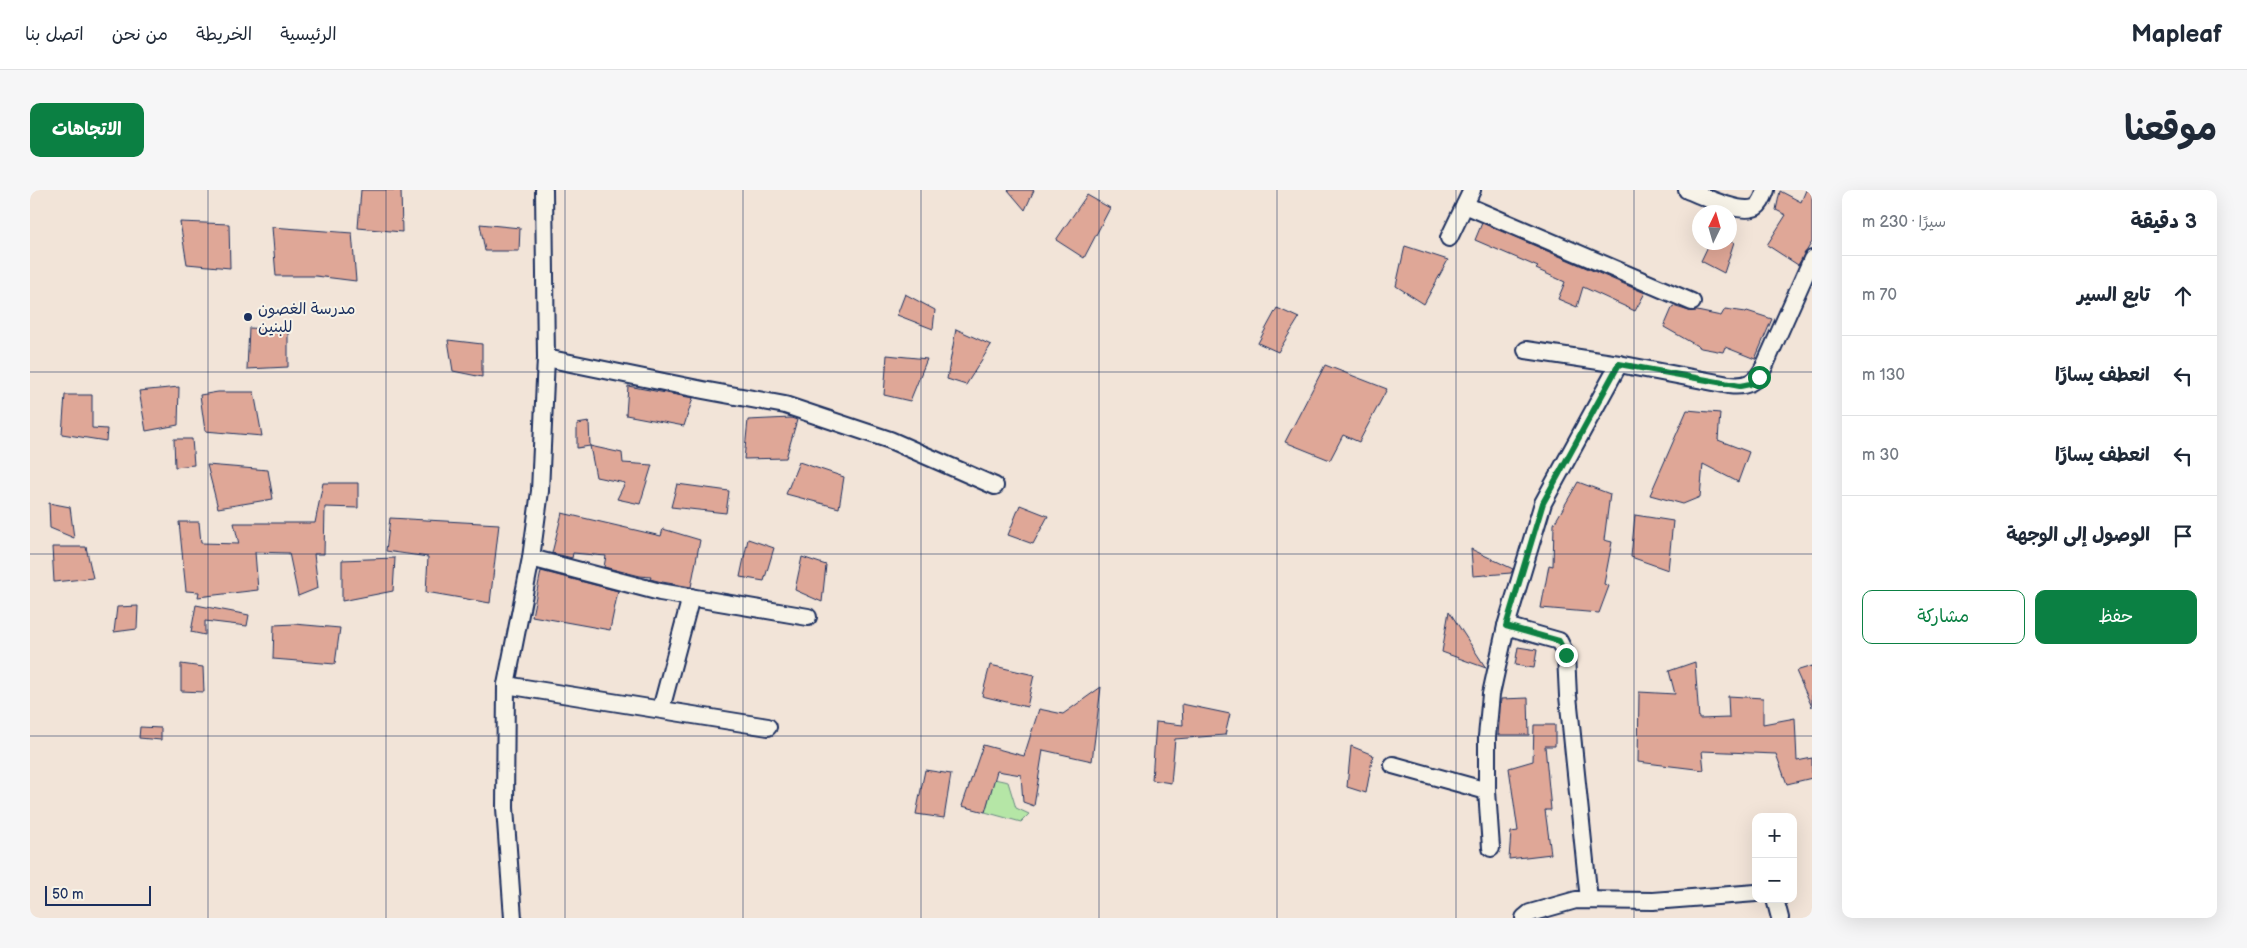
<!DOCTYPE html>
<html lang="ar">
<meta charset="utf-8">
<style>
body{margin:0;font-family:"Balsamiq Sans","Playpen Sans Arabic",sans-serif;background:#f6f6f7;color:#1f2937;direction:rtl}
.controls{position:absolute;right:15px;bottom:15px;display:grid;overflow:hidden;border-radius:10px;box-shadow:0 5px 20px #0002}
.controls button{width:45px;height:45px;display:grid;place-items:center;padding:0;border:0;border-bottom:1px solid #e0e1e3;background:#fff;color:#1f2937;font:25px sans-serif}
.compass{position:absolute;left:1662px;top:15px;width:45px;height:45px;border-radius:50%;background:#fff;box-shadow:0 5px 20px #0002;rotate:5deg}
.scale{position:absolute;left:15px;bottom:12px;width:106px;box-sizing:border-box;padding-left:5px;border:2px solid #1b2f5e;border-top:0;font-size:14px;line-height:18px;white-space:nowrap;color:#1b2f5e;-webkit-text-stroke:4px #f7f3e8;paint-order:stroke}
.stop{position:absolute;width:15px;height:15px;margin:-11px;border:4px solid #0b8043;border-radius:50%;background:#fff}
.stop.end{background:#0b8043;border-color:#fff;box-shadow:0 1px 5px #0008}
.list{margin:0;padding:0;list-style:none}
h2{display:flex;justify-content:space-between;align-items:center;height:65px;margin:0;padding:0 20px;font-size:21px}
h2 small{font-size:16px;font-weight:400;color:#747a83}
.list li{display:grid;grid-template-columns:32px 1fr auto;gap:15px;align-items:center;box-sizing:border-box;height:80px;padding:0 20px;border-top:1px solid #e0e1e3}
.list b{display:block;font-size:19px;white-space:nowrap}
.list em{font-size:16px;font-style:normal;color:#747a83}
.actions{display:flex;gap:10px;padding:15px 20px}
.actions a{flex:1;padding:11px 0;border:1px solid #0b8043;border-radius:10px;text-align:center;font-size:18px;color:#0b8043}
.actions .main{background:#0b8043;color:#fff}
.icon{flex:none;width:28px;height:28px;fill:none;stroke:currentColor;stroke-width:2;stroke-linecap:round;stroke-linejoin:round}
.map{position:relative;flex:none;width:1782px;height:728px;overflow:hidden;direction:ltr;border-radius:10px}
header{display:flex;align-items:center;gap:30px;box-sizing:border-box;height:70px;padding:0 25px;background:#fff;border-bottom:1px solid #e0e1e3}
header strong{font-size:24px}
nav{display:flex;gap:28px;margin-inline-start:auto;font-size:18px}
.intro{display:flex;align-items:center;justify-content:space-between;box-sizing:border-box;height:120px;padding:0 30px}
h1{margin:0;font-size:35px}
.button{padding:12px 22px;border-radius:10px;background:#0b8043;color:#fff;font-size:18px;font-weight:700}
main{display:flex;gap:30px;padding:0 30px}
aside{flex:1;background:#fff;border-radius:10px;box-shadow:0 5px 20px #0002}
.map>svg:first-child{display:block}
.green{fill:#b5e6a6;stroke:#688a82}
.building{fill:#dfa797;stroke:#1b2f5e}
.lines{fill:none;stroke-linecap:round;stroke-linejoin:round}
.minor-casing{stroke:#1b2f5e;stroke-width:20}
.minor{stroke:#f7f3e8;stroke-width:16}
.route{stroke:#0b8043;stroke-width:6}
.grid{fill:none;stroke:#1b2f5e;stroke-width:1;stroke-opacity:0.55}
.poi-dot{fill:#1b2f5e;stroke:#f7f3e8;stroke-width:2}
.labels{text-anchor:middle;stroke-width:4;stroke-linejoin:round;paint-order:stroke}
.poi-label{font-size:16px;fill:#1b2f5e;stroke:#f7f3e8;text-anchor:start}
</style>
<header>
<strong>Mapleaf</strong>
<nav><a>الرئيسية</a><a>الخريطة</a><a>من نحن</a><a>اتصل بنا</a></nav>
</header>
<div class="intro"><h1>موقعنا</h1><a class="button">الاتجاهات</a></div>
<main>
<aside>
<h2>3 دقيقة<small>سيرًا · 230 m</small></h2>
<ul class="list">
<li><svg class="icon" aria-label="ahead" viewBox="0 0 24 24"><path d="M12 20V5M6 11l6-6 6 6"/></svg><div><b>تابع السير</b></div><em>70 m</em></li>
<li><svg class="icon" aria-label="left" viewBox="0 0 24 24"><path d="M17 20v-9H6M10 6l-5 5 5 5"/></svg><div><b>انعطف يسارًا</b></div><em>130 m</em></li>
<li><svg class="icon" aria-label="left" viewBox="0 0 24 24"><path d="M17 20v-9H6M10 6l-5 5 5 5"/></svg><div><b>انعطف يسارًا</b></div><em>30 m</em></li>
<li><svg class="icon" aria-label="arrive" viewBox="0 0 24 24"><path d="M6 21V4h12l-3 4 3 4H6"/></svg><div><b>الوصول إلى الوجهة</b></div></li>
</ul>
<div class="actions"><a class="main">حفظ</a><a>مشاركة</a></div>
</aside>
<div class="map">
<svg width="1782" height="728" viewBox="0 0 1782 728">
<rect width="100%" height="100%" fill="#f2e4d8"/>
<filter id="ink" filterUnits="userSpaceOnUse"><feTurbulence type="fractalNoise" baseFrequency=".02" numOctaves="2"/><feDisplacementMap in="SourceGraphic" scale="10" xChannelSelector="R" yChannelSelector="G"/><feConvolveMatrix kernelMatrix="1 2 1 2 8 2 1 2 1" color-interpolation-filters="sRGB"/></filter>
<g filter="url(#ink)">
<!-- green -->
<polygon class="green" points="964,589 978,592 986,618 999,624 991,632 955,622"/>
<!-- building -->
<g class="building">
<polygon points="331,0 371,0 372,42 328,38"/>
<polygon points="978,0 1004,0 995,20"/>
<polygon points="1776,0 1782,0 1782,52 1768,75 1737,55 1756,25 1746,20 1750,1 1771,12"/>
<polygon points="1057,5 1080,18 1054,68 1026,50"/>
<polygon points="150,32 199,34 200,78 157,74"/>
<polygon points="1452,33 1615,103 1605,121 1553,97 1547,117 1528,109 1535,92 1506,79 1508,77 1445,50"/>
<polygon points="450,34 490,38 489,61 455,61"/>
<polygon points="242,37 322,43 326,91 286,86 246,86"/>
<polygon points="1680,52 1704,52 1694,83 1671,71"/>
<polygon points="1375,56 1418,70 1394,114 1366,96"/>
<polygon points="875,104 905,120 903,139 867,125"/>
<polygon points="1643,116 1659,121 1667,121 1691,126 1695,119 1716,122 1717,121 1742,129 1725,169 1695,157 1693,162 1671,158 1634,137"/>
<polygon points="1247,118 1269,128 1248,162 1228,153"/>
<polygon points="219,138 258,140 258,177 217,179"/>
<polygon points="926,139 961,155 936,195 917,189"/>
<polygon points="418,150 452,154 452,187 423,181"/>
<polygon points="857,165 897,169 880,211 854,205"/>
<polygon points="1295,175 1357,199 1329,252 1313,245 1300,270 1255,252"/>
<polygon points="598,196 663,208 654,236 596,225"/>
<polygon points="149,197 148,235 116,241 109,201"/>
<polygon points="188,202 224,202 232,246 175,241 170,205"/>
<polygon points="35,205 62,205 62,238 77,239 76,251 32,244"/>
<polygon points="1657,220 1690,223 1688,250 1719,262 1708,292 1673,274 1670,307 1653,314 1620,305"/>
<polygon points="761,228 767,230 756,268 714,269 718,230"/>
<polygon points="559,232 560,256 547,258 547,234"/>
<polygon points="144,249 162,249 164,275 145,277"/>
<polygon points="560,256 592,263 593,273 622,275 610,314 587,309 595,293 566,287"/>
<polygon points="769,272 814,287 809,318 756,304"/>
<polygon points="177,275 238,280 243,309 188,318"/>
<polygon points="1548,292 1580,304 1574,350 1582,352 1574,394 1579,396 1569,423 1511,418 1519,375 1523,376 1524,334"/>
<polygon points="293,293 328,293 328,318 295,317 294,364 284,364 288,398 268,406 259,363 225,362 228,400 168,407 169,402 156,401 149,332 169,332 171,353 209,354 204,333 285,333"/>
<polygon points="647,294 699,301 696,323 641,317"/>
<polygon points="19,313 40,317 44,348 20,338"/>
<polygon points="990,315 1018,326 1003,354 978,345"/>
<polygon points="532,323 631,346 633,339 670,350 661,397 632,392 620,389 621,387 610,386 574,377 576,366 543,363 542,368 522,363"/>
<polygon points="1605,325 1643,331 1638,380 1601,367"/>
<polygon points="360,328 469,334 460,413 396,402 398,367 356,361"/>
<polygon points="718,349 744,358 734,391 710,387"/>
<polygon points="22,357 56,357 63,388 24,392"/>
<polygon points="1441,359 1483,379 1481,383 1443,386"/>
<polygon points="772,367 796,375 792,412 765,400"/>
<polygon points="365,368 363,401 312,411 312,370"/>
<polygon points="511,381 588,401 580,440 502,426"/>
<polygon points="166,415 219,425 217,436 175,431 175,445 161,442"/>
<polygon points="108,416 107,439 84,442 87,417"/>
<polygon points="1419,421 1456,478 1412,462"/>
<polygon points="264,434 310,438 305,474 243,469 244,435"/>
<polygon points="1488,457 1507,460 1504,478 1485,475"/>
<polygon points="1665,472 1669,529 1699,528 1698,506 1733,508 1733,534 1765,528 1767,571 1782,568 1782,588 1757,594 1746,564 1672,561 1674,580 1608,572 1609,502 1645,504 1639,481"/>
<polygon points="151,474 173,477 174,502 151,501"/>
<polygon points="960,475 1004,485 997,517 952,506"/>
<polygon points="1782,476 1782,517 1766,481"/>
<polygon points="1071,497 1062,571 1013,560 1004,616 993,612 991,585 967,581 955,622 932,616 953,555 994,566 1009,519 1033,524"/>
<polygon points="1498,508 1499,545 1468,545 1471,509"/>
<polygon points="1152,514 1200,524 1195,545 1145,549 1141,593 1122,590 1126,532 1153,535"/>
<polygon points="1504,535 1525,535 1525,556 1515,556 1521,620 1515,620 1521,664 1479,669 1481,642 1488,641 1479,578 1503,571"/>
<polygon points="110,537 131,538 131,550 109,548"/>
<polygon points="1321,556 1343,565 1336,603 1317,597"/>
<polygon points="895,580 921,584 914,628 886,624"/>
</g>
<g class="lines">
<defs>
<g id="minor">
<path d="M 1657,0 C 1673,6 1711,25 1726,17 C 1731,14 1734,6 1736,0"/>
<polyline points="1435,15 1662,112"/>
<polyline points="1419,48 1442,0"/>
<path d="M 1496,160 L 1589,174 L 1699,195 C 1716,197 1726,193 1734,177 L 1782,69"/>
<polyline points="516,168 673,200 755,215 860,250 965,296"/>
<polyline points="501,368 630,402 778,427"/>
<polyline points="1476,436 1529,451 1536,465 1538,506 1559,710"/>
<polyline points="476,495 738,537"/>
<polyline points="631,519 661,407"/>
<polyline points="1363,575 1457,601"/>
<polyline points="1461,658 1457,601 1457,547 1461,504 1476,436 1513,313 1589,174"/>
<polyline points="1745,709 1750,728"/>
<polyline points="483,728 475,618 476,495 501,368 510,301 516,168 514,0"/>
<polyline points="1494,728 1500,723 1546,710 1623,711 1726,703"/>
</g>
</defs>
<!-- minor casing -->
<use href="#minor" class="minor-casing"/>
<!-- minor -->
<use href="#minor" class="minor"/>
</g>
</g>
<g class="lines" filter="url(#ink)">
<!-- route -->
<polyline class="route" points="1536,465 1529,451 1476,436 1513,313 1589,174 1710,196 1720,194 1729,187"/>
</g>
<!-- grid -->
<path class="grid" d="M 178,0 L 178,728M 356,0 L 356,728M 535,0 L 535,728M 713,0 L 713,728M 891,0 L 891,728M 1069,0 L 1069,728M 1247,0 L 1247,728M 1426,0 L 1426,728M 1604,0 L 1604,728M 0,182 L 1782,182M 0,364 L 1782,364M 0,546 L 1782,546"/>
<!-- markers -->
<circle class="poi-dot" cx="218" cy="127" r="5"/>
<g class="labels">
<!-- poi labels -->
<g class="poi-label">
<text x="228" y="124">مدرسة الغصون<tspan x="228" dy="18">للبنين</tspan></text>
</g>
</g>
</svg>
<div class="controls">
<button>+</button>
<button>−</button>
</div>
<svg class="compass" viewBox="-18 -18 36 36"><path d="M0-13l5 13h-10z" fill="#e53935"/><path d="M0 13l5-13h-10z" fill="#747a83"/></svg>
<div class="scale">50 m</div>
<div class="stop" style="left:1729px;top:187px"></div>
<div class="stop end" style="left:1536px;top:465px"></div>
</div>
</main>
